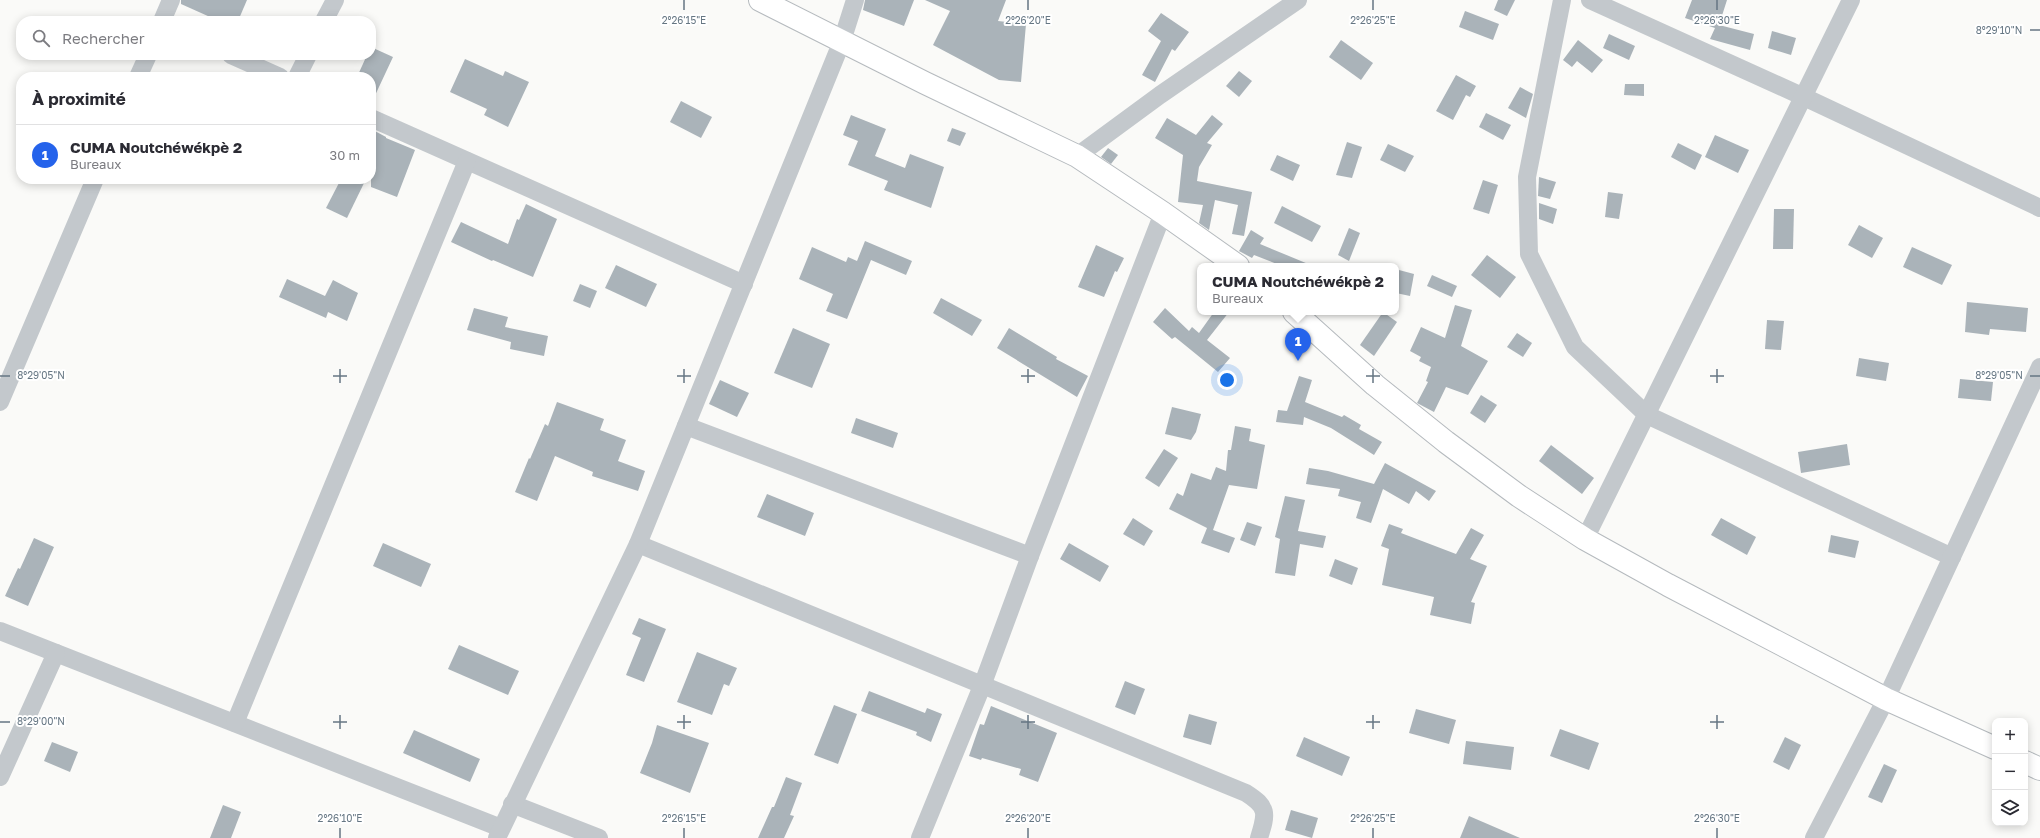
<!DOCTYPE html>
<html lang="fr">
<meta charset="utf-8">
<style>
body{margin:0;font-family:"Golos Text",sans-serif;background:#f7f7f7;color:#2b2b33}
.controls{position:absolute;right:12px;bottom:12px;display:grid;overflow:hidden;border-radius:8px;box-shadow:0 2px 10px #0003}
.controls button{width:36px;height:36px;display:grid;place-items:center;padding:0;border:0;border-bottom:1px solid #e1e1e2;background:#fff;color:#2b2b33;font:20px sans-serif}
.you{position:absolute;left:1227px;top:380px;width:14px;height:14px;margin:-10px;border:3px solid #fff;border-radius:50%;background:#1a73e8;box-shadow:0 0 0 6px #1a73e833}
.badge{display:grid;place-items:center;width:26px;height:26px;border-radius:50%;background:#2563eb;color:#fff;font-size:13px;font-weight:700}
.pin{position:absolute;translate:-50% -33px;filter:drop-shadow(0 1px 2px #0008)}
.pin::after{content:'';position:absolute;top:21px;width:14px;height:12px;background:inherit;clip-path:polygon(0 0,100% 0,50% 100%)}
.popup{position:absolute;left:1197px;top:263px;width:202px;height:52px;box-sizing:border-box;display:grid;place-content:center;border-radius:8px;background:#fff;filter:drop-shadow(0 1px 3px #0005);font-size:13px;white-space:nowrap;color:#7c7c81}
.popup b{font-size:15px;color:#2b2b33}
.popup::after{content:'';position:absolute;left:50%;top:100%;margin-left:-8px;border:8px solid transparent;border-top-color:#fff}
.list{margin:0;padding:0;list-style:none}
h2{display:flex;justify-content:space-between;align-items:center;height:52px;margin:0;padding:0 16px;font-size:17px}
h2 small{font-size:13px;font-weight:400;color:#7c7c81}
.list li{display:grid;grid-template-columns:26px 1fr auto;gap:12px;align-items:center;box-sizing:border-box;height:60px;padding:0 16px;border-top:1px solid #e1e1e2}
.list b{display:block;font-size:15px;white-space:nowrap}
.list p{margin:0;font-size:13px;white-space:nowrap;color:#7c7c81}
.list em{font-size:13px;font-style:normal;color:#7c7c81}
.icon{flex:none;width:22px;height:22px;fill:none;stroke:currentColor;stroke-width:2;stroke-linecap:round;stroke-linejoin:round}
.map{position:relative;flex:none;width:2040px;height:838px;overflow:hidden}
.search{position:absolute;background:#fff;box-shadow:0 2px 10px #0003;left:16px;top:16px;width:360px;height:44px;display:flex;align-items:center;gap:10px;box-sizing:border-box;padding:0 14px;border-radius:16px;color:#7c7c81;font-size:15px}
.panel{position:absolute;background:#fff;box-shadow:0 2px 10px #0003;left:16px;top:72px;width:360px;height:112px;border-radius:16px}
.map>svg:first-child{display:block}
.building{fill:#aab3b9}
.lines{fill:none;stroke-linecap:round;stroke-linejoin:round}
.major-casing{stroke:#b5babe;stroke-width:24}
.minor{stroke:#c3c8cc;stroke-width:18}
.major{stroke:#fff;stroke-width:22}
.ticks{fill:none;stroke:#657683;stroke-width:1.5}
.ticks-label{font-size:10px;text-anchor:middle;fill:#657683;stroke:#fff;stroke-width:4;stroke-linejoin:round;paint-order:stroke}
</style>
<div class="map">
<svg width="2040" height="838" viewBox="0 0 2040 838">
<rect width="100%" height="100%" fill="#fafaf8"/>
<!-- building -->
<g class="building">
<polygon points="181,0 247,0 238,21 219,21 181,4"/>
<polygon points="865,0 914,0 904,26 863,10"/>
<polygon points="925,0 1006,0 998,21 1026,24 1021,82 999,80 933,45 950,11"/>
<polygon points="1498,0 1515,0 1507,16 1494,10"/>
<polygon points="1692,0 1727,0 1719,25 1754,34 1750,50 1710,39 1715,28 1685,18"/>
<polygon points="1465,11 1499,24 1493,40 1459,27"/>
<polygon points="1161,13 1189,32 1175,51 1172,49 1155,82 1142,75 1161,41 1148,31"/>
<polygon points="1772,31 1796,38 1791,55 1768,48"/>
<polygon points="1609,34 1635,46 1629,60 1603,48"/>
<polygon points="1341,40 1373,63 1361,80 1329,57"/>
<polygon points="1578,40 1603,60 1592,73 1577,61 1572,67 1563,60"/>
<polygon points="371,47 393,57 371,104 371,77 357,77 367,55 371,55"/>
<polygon points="465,59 503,76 505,71 529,82 508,127 484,115 487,109 450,92"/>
<polygon points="1239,71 1252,81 1239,97 1226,86"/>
<polygon points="1456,75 1476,86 1470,97 1466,95 1453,120 1436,111"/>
<polygon points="1625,84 1644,84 1644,96 1624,95"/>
<polygon points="1520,87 1533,94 1526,118 1508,108"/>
<polygon points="681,101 712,117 701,138 670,122"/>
<polygon points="1486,113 1511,125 1503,140 1479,127"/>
<polygon points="851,115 886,129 875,156 905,168 910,154 944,167 931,208 884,190 888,181 848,165 858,141 843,135"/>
<polygon points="1212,115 1223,124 1207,143 1212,145 1199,167 1197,181 1252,192 1244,236 1232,234 1238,205 1215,200 1209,230 1199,223 1203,205 1178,202 1183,155 1155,138 1167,118 1196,135"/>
<polygon points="952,128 966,133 960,146 947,141"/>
<polygon points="371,129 386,137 386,138 415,150 397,197 371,187"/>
<polygon points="1715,135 1749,150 1738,173 1705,157"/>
<polygon points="1347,142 1362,147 1352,178 1336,175"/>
<polygon points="1678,143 1702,155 1695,170 1671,157"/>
<polygon points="1388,144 1414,156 1405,172 1380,160"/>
<polygon points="1108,148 1118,155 1111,164 1101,157"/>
<polygon points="1277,155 1300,165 1293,181 1270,170"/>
<polygon points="1539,177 1556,182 1550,199 1538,196"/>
<polygon points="341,179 366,179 347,218 326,208"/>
<polygon points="1483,180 1498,185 1489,214 1473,209"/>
<polygon points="1608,192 1623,194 1619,219 1605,217"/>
<polygon points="1539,203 1557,209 1553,224 1539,219"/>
<polygon points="526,204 557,219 533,277 493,260 492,261 451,242 461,222 508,244 517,219 519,220"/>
<polygon points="1282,206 1321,226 1312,242 1274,223"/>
<polygon points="1774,209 1794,209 1793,249 1773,249"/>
<polygon points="1859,225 1883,238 1872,258 1848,245"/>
<polygon points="1349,228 1360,233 1349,261 1338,255"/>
<polygon points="1251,230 1264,238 1260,244 1313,266 1282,266 1254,255 1252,258 1239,251"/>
<polygon points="865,241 912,261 906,275 871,260 847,319 826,311 833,294 799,279 812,247 846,262 848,257 857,261"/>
<polygon points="1096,245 1124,258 1117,272 1115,271 1104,297 1078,287"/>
<polygon points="1912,247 1952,265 1942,285 1903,267"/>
<polygon points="1487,255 1516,277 1500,298 1471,275"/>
<polygon points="616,265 657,284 646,307 605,288"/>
<polygon points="1399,270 1414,274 1410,296 1396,293"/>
<polygon points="1432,275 1457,286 1452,297 1427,286"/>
<polygon points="287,279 325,296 333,280 358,293 347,321 328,312 326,318 279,297"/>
<polygon points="580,284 597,291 590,308 573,301"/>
<polygon points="941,298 982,320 972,336 933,313"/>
<polygon points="1967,302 2028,308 2026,332 1990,329 1989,335 1965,332"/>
<polygon points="1455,305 1472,310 1461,346 1488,361 1468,395 1446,387 1434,412 1417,403 1428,382 1426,381 1431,367 1419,361 1421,357 1410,351 1421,327 1445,338"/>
<polygon points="474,308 508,317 505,327 548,336 544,356 510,349 511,342 467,330"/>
<polygon points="1165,308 1189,331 1192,327 1199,333 1214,312 1229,312 1207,340 1230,358 1218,372 1175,337 1172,339 1153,322"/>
<polygon points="1383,312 1397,322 1374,356 1360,345"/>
<polygon points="1767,320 1784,321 1781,350 1765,349"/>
<polygon points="793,328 830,344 812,388 774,373"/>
<polygon points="1009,328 1057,357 1056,359 1088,376 1077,397 997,348"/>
<polygon points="1517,333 1532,343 1523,357 1507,347"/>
<polygon points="1859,358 1889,363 1886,381 1856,376"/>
<polygon points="1299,376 1312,380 1305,402 1342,417 1344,415 1361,425 1359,429 1382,442 1374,455 1331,428 1304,417 1303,425 1276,422 1278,410 1287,411"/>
<polygon points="1960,379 1993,382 1991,401 1958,398"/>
<polygon points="720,380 749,393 737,417 709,404"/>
<polygon points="1481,395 1497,405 1485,423 1470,413"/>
<polygon points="557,402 604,419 600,430 626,440 618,461 645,471 638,491 592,476 593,472 555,456 537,501 515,492 529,458 530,459 545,424 548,426"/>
<polygon points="1172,407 1201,414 1196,432 1191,440 1165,434"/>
<polygon points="856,418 898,433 893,448 851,433"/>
<polygon points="1235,426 1251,429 1249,441 1265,445 1257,489 1229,485 1213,530 1235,538 1229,553 1201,543 1207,528 1169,509 1177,493 1183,496 1191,473 1211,480 1216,467 1226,471 1228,450 1231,450"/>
<polygon points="1847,444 1850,465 1801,473 1798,452"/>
<polygon points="1551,445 1594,478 1582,494 1539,461"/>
<polygon points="1164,449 1178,458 1159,487 1145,478"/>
<polygon points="1385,463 1436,491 1429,501 1416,491 1409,504 1383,489 1371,523 1356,518 1361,502 1338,496 1340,489 1306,484 1309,468 1328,471 1374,484"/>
<polygon points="767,494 814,513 805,536 757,517"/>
<polygon points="1285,496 1305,500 1298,531 1326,536 1323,548 1300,544 1295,576 1275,573 1280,539 1275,537"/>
<polygon points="1133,518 1153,531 1144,546 1123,534"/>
<polygon points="1721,518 1756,537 1747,555 1711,535"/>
<polygon points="1247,522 1262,527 1255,546 1240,540"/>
<polygon points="1389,524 1403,529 1401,533 1456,554 1471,528 1484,535 1470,559 1487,566 1471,602 1475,603 1471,624 1430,615 1434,597 1382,585 1389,549 1381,546"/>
<polygon points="1831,535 1859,541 1855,558 1828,552"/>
<polygon points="34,538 54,547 28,606 5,596 18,568 20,569"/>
<polygon points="383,543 431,564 421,587 373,566"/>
<polygon points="1069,543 1109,566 1100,582 1060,559"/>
<polygon points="1335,559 1358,568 1352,585 1329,576"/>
<polygon points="639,618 666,629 644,682 626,675 641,638 632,634"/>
<polygon points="459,645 519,671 508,695 448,669"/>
<polygon points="697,652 737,668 729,686 724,684 712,715 677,702"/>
<polygon points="1125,681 1145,689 1135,715 1115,707"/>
<polygon points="869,691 925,713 927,708 942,714 931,742 916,735 917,732 861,711"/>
<polygon points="834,705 857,714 838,764 814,755"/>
<polygon points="991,706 1057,733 1038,782 1019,775 1021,769 982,758 981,760 969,756 980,724 984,725"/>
<polygon points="1416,709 1456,720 1449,744 1409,733"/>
<polygon points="1189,714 1217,722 1211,745 1183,737"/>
<polygon points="657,725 709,743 690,793 640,773 652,743"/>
<polygon points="1560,729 1599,743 1589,770 1550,756"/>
<polygon points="414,730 480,759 470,782 403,753"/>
<polygon points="1304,737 1350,757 1342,776 1296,756"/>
<polygon points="1785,737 1801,745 1789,770 1773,762"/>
<polygon points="1466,741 1514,747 1511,770 1463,764"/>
<polygon points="52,742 78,752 70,772 44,761"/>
<polygon points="1884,764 1897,770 1882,803 1868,797"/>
<polygon points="786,777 802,783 790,815 794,816 784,838 758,838 772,807 774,807"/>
<polygon points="223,805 241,812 231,838 210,838"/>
<polygon points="1291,810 1318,818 1312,838 1285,830"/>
<polygon points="1469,816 1520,838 1460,838"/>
</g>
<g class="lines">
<defs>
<g id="major">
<polyline points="760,0 925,83 1077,156 1163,213 1238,266"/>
<polyline points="1294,312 1375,385 1446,442 1519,496 1585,539 1668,585 1886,699 1995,748"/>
<polyline points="2025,762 2040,769"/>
</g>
</defs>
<!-- major casing -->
<use href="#major" class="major-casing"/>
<!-- minor -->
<g class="minor">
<polyline points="1562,0 1527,177 1529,254 1575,347 1647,415 1952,557"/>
<polyline points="1590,0 1804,97 2040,208"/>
<polyline points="162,21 171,0"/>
<polyline points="324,21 335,0"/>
<polyline points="231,55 280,77"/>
<polyline points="138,77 148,55"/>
<polyline points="297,77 308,55"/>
<polyline points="371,118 744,284"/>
<polyline points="1077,156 1160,95 1298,0"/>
<polyline points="0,402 95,179"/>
<polyline points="686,426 1030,556"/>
<polyline points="1585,539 1851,0"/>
<path d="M 638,544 L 1246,793 C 1268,807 1267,813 1259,838"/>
<polyline points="0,631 501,828"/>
<polyline points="235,723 467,161"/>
<polyline points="0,777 56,653"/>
<polyline points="512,804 599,838"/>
<polyline points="497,838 638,544 842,41 855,0"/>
<polyline points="920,838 982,686 1030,556 1163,213"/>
<polyline points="1814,838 1886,699 2040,367"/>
</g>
<!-- major -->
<use href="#major" class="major"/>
</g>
<!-- ticks -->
<path class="ticks" d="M 684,0 L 684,10M 1028,0 L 1028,10M 1373,0 L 1373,10M 1717,0 L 1717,10M 2030,30 L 2040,30M 340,369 L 340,383M 684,369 L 684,383M 1028,369 L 1028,383M 1373,369 L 1373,383M 1717,369 L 1717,383M 0,376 L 10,376M 333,376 L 347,376M 677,376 L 691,376M 1021,376 L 1035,376M 1366,376 L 1380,376M 1710,376 L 1724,376M 2030,376 L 2040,376M 340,715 L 340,729M 684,715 L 684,729M 1028,715 L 1028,729M 1373,715 L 1373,729M 1717,715 L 1717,729M 0,722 L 10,722M 333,722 L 347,722M 677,722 L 691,722M 1021,722 L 1035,722M 1366,722 L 1380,722M 1710,722 L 1724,722M 340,828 L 340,838M 684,828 L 684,838M 1028,828 L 1028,838M 1373,828 L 1373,838M 1717,828 L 1717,838"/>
<g class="ticks-label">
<text x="684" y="24">2°26'15"E</text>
<text x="1028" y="24">2°26'20"E</text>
<text x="1373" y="24">2°26'25"E</text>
<text x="1717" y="24">2°26'30"E</text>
<text x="1999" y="34">8°29'10"N</text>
<text x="41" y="379">8°29'05"N</text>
<text x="1999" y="379">8°29'05"N</text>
<text x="41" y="725">8°29'00"N</text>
<text x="340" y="822">2°26'10"E</text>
<text x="684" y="822">2°26'15"E</text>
<text x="1028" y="822">2°26'20"E</text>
<text x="1373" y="822">2°26'25"E</text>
<text x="1717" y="822">2°26'30"E</text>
</g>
</svg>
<div class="controls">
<button>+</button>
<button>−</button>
<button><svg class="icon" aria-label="layers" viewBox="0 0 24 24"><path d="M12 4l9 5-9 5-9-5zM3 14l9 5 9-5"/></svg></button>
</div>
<div class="you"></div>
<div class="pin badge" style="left:1298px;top:361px">1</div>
<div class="popup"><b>CUMA Noutchéwékpè 2</b>Bureaux</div>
<div class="search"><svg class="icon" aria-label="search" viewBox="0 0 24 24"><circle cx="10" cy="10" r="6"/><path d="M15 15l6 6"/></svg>Rechercher</div>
<section class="panel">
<h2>À proximité<small></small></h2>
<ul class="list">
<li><span class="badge">1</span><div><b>CUMA Noutchéwékpè 2</b><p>Bureaux</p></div><em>30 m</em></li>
</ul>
</section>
</div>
